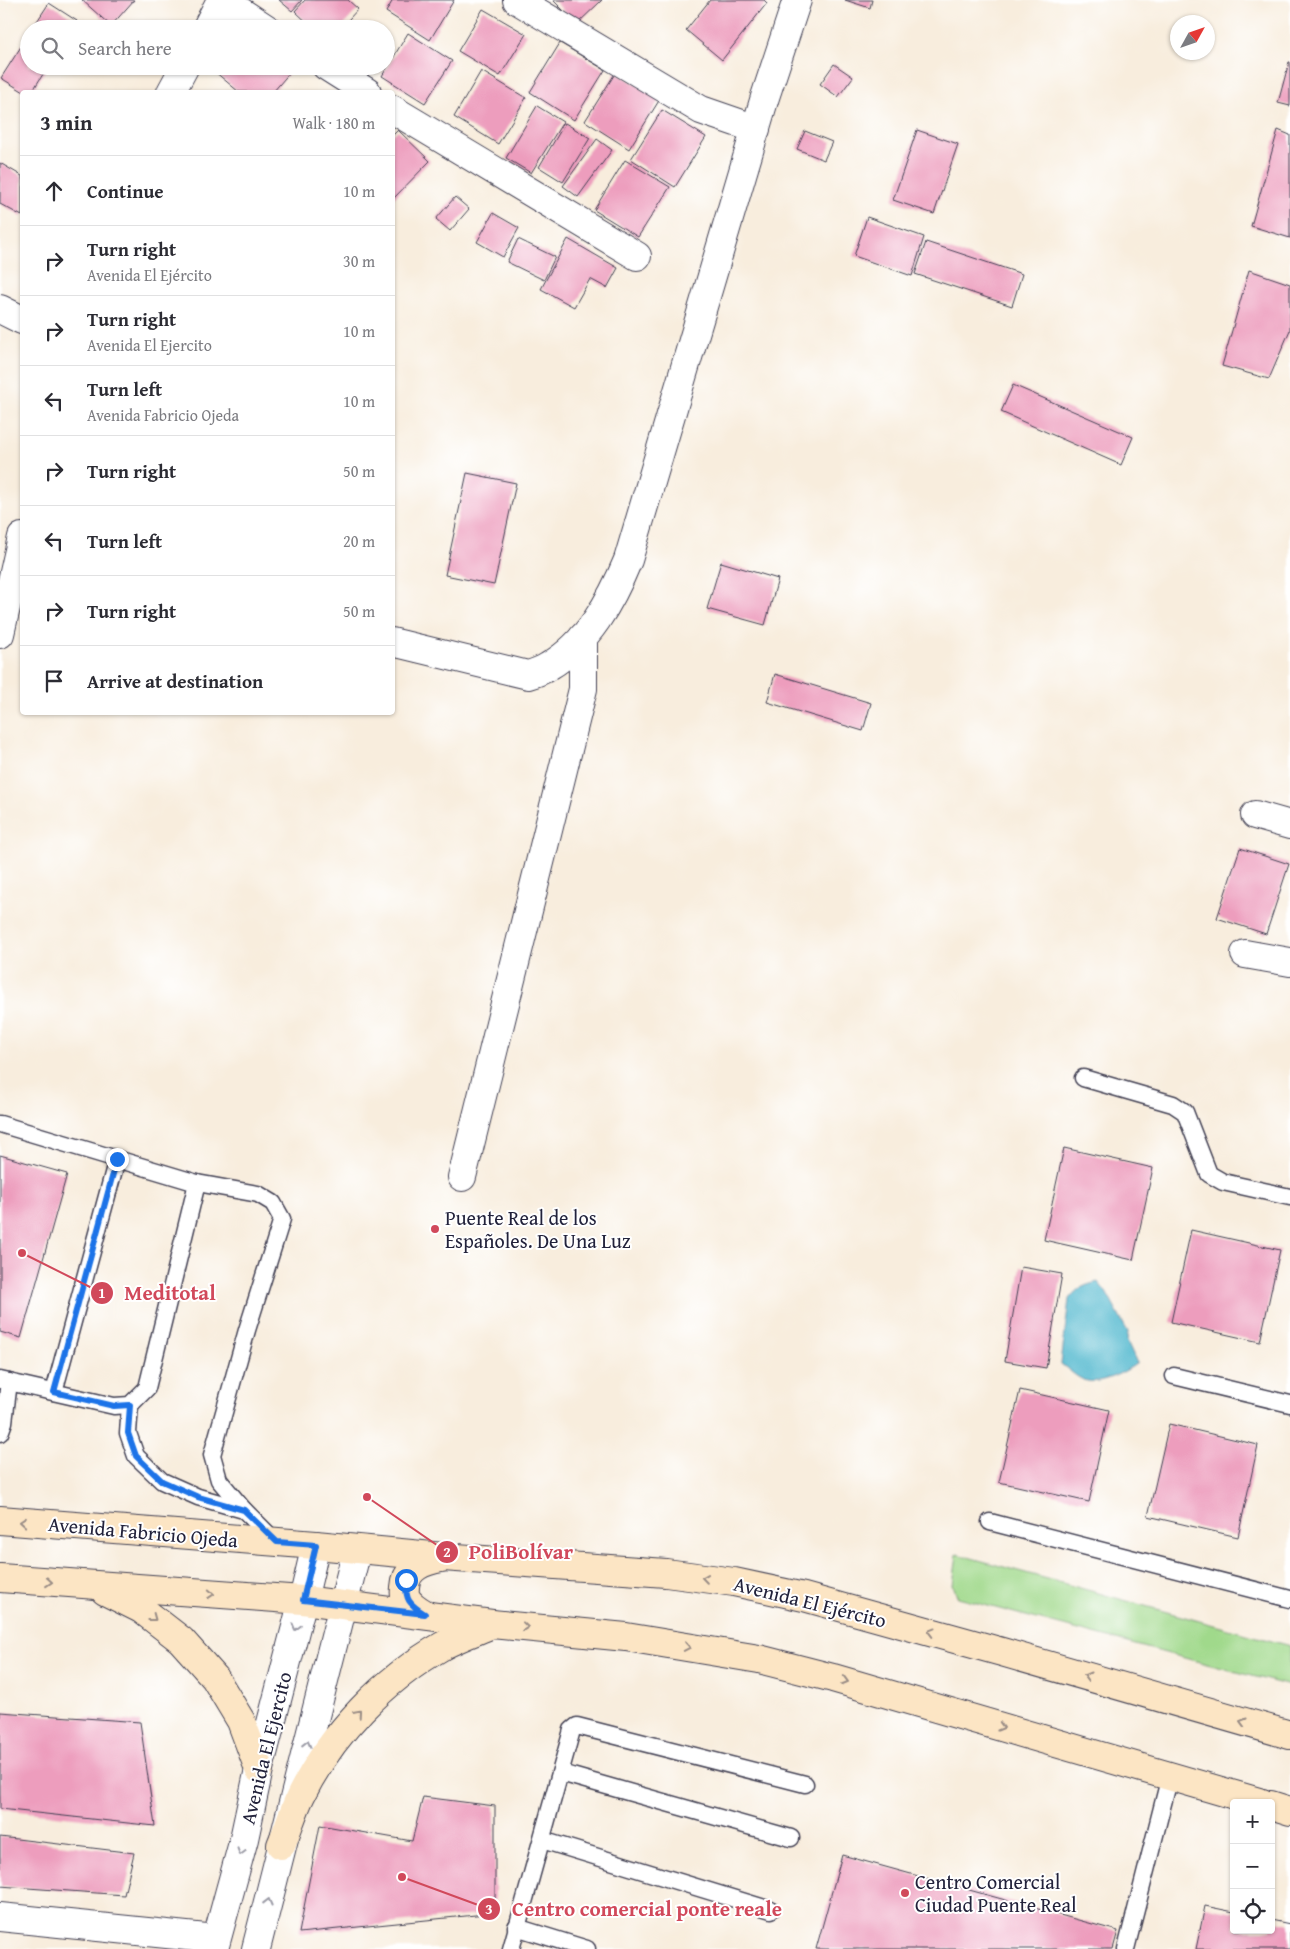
<!DOCTYPE html>
<meta charset="utf-8">
<style>
body{margin:0;font-family:"Gentium Book Plus",serif;background:#f2f2f3;color:#2b2b33}
.controls{position:absolute;right:15px;bottom:15px;display:grid;overflow:hidden;border-radius:5px;box-shadow:0 1px 4px #0004}
.controls button{width:45px;height:45px;display:grid;place-items:center;padding:0;border:0;border-bottom:1px solid #e1e1e2;background:#fff;color:#2b2b33;font:25px sans-serif}
.compass{position:absolute;left:1170px;top:15px;width:45px;height:45px;border-radius:50%;background:#fff;box-shadow:0 1px 4px #0004;rotate:50deg}
.stop{position:absolute;width:15px;height:15px;margin:-11px;border:4px solid #1a73e8;border-radius:50%;background:#fff}
.stop.end{background:#1a73e8;border-color:#fff;box-shadow:0 1px 5px #0008}
.list{margin:0;padding:0;list-style:none}
h2{display:flex;justify-content:space-between;align-items:center;height:65px;margin:0;padding:0 20px;font-size:21px}
h2 small{font-size:16px;font-weight:400;color:#7c7c81}
.list li{display:grid;grid-template-columns:32px 1fr auto;gap:15px;align-items:center;box-sizing:border-box;height:70px;padding:0 20px;border-top:1px solid #e1e1e2}
.list b{display:block;font-size:19px;white-space:nowrap}
.list p{margin:0;font-size:16px;white-space:nowrap;color:#7c7c81}
.list em{font-size:16px;font-style:normal;color:#7c7c81}
.icon{flex:none;width:28px;height:28px;fill:none;stroke:currentColor;stroke-width:2;stroke-linecap:round;stroke-linejoin:round}
.map{position:relative;flex:none;width:1290px;height:1949px;overflow:hidden}
.search{position:absolute;background:#fff;box-shadow:0 1px 4px #0004;left:20px;top:20px;width:375px;height:55px;display:flex;align-items:center;gap:12px;box-sizing:border-box;padding:0 18px;border-radius:28px;color:#7c7c81;font-size:19px}
.panel{position:absolute;background:#fff;box-shadow:0 1px 4px #0004;left:20px;top:90px;width:375px;height:625px;border-radius:5px}
.map>svg:first-child{display:block}
.green{fill:#a0d98b;stroke:#617e63}
.water{fill:#4fb7ce;stroke:#386c84}
.building{fill:#ed9dbd}
.lines{fill:none;stroke-linecap:round;stroke-linejoin:round}
.lane-casing{stroke:#424053;stroke-width:19}
.street-casing{stroke:#424053;stroke-width:30}
.secondary-casing{stroke:#424053;stroke-width:30}
.lane{stroke:#fff;stroke-width:16}
.street{stroke:#fff;stroke-width:28}
.secondary{stroke:#fce5c4;stroke-width:28}
.oneway{stroke:#9a8d86}
.oneway2{stroke:#9c9ca7}
.route{stroke:#1a73e8;stroke-width:6}
.poi-dot{fill:#d1495b;stroke:#fff;stroke-width:2}
.labels{text-anchor:middle;stroke-width:4;stroke-linejoin:round;paint-order:stroke}
.poi-label{font-size:20px;fill:#22223b;stroke:#fff;text-anchor:start}
.street-label{font-size:20px;fill:#22223b;stroke:#fff}
.leader{fill:none;stroke:#d1495b;stroke-width:2}
.callout-dot{fill:#d1495b;stroke:#fff;stroke-width:2}
.mark-label{font-size:15px;text-anchor:middle;font-weight:bold;fill:#fff}
.callout-label{font-size:21px;text-anchor:middle;font-weight:bold;fill:#d1495b;stroke:#fff;stroke-width:4;stroke-linejoin:round;paint-order:stroke}
</style>
<div class="map">
<svg width="1290" height="1949" viewBox="0 0 1290 1949">
<rect width="100%" height="100%" fill="#fff"/>
<filter id="ink" filterUnits="userSpaceOnUse"><feTurbulence type="fractalNoise" baseFrequency=".02" numOctaves="2"/><feDisplacementMap in="SourceGraphic" scale="10" xChannelSelector="R" yChannelSelector="G"/><feConvolveMatrix kernelMatrix="1 2 1 2 8 2 1 2 1" color-interpolation-filters="sRGB"/></filter>
<filter id="wash" filterUnits="userSpaceOnUse"><feTurbulence type="fractalNoise" baseFrequency=".0096" numOctaves="4" result="noise"/><feDisplacementMap in="SourceGraphic" scale="20" xChannelSelector="R" yChannelSelector="G"/><feGaussianBlur stdDeviation="1.12" result="paint"/><feColorMatrix in="noise" values="0 0 0 0 0 0 0 0 0 0 0 0 0 0 0 0 0 1.4 0 .05"/><feComposite in="paint" operator="in"/></filter>
<g filter="url(#wash)">
<rect width="100%" height="100%" fill="#f8eddd"/>
<!-- green -->
<polygon class="green" points="957,1554 1290,1646 1290,1686 958,1598 953,1585"/>
<!-- water -->
<path class="water" d="M 1098,1282 L 1106,1292 L 1128,1332 L 1127,1341 L 1137,1363 C 1126,1372 1098,1386 1084,1380 C 1076,1377 1068,1369 1061,1364 L 1069,1299 C 1077,1288 1085,1285 1098,1282 Z"/>
<g id="blocks">
<!-- building -->
<g class="building">
<polygon points="82,0 134,0 111,26"/>
<polygon points="279,0 302,0 292,11"/>
<polygon points="305,0 348,0 358,9 340,29 314,29 295,11"/>
<polygon points="393,0 454,0 430,40 386,12"/>
<polygon points="553,0 602,0 577,24"/>
<polygon points="710,0 764,0 767,3 722,60 686,30"/>
<polygon points="845,0 872,0 870,8"/>
<polygon points="49,3 77,21 72,29 32,29"/>
<polygon points="483,9 526,34 500,76 458,51"/>
<polygon points="408,33 452,61 425,103 382,76"/>
<polygon points="29,34 29,66 48,66 32,92 24,92 1,78"/>
<polygon points="560,43 605,70 574,120 530,92"/>
<polygon points="1289,62 1290,62 1290,106 1278,103"/>
<polygon points="834,64 853,77 838,97 820,84"/>
<polygon points="208,66 286,66 291,71 273,92 239,92"/>
<polygon points="481,71 526,98 498,144 454,117"/>
<polygon points="616,72 660,99 629,149 585,121"/>
<polygon points="537,106 563,122 531,173 506,158"/>
<polygon points="662,110 706,137 675,187 631,159"/>
<polygon points="565,123 590,138 563,182 539,167"/>
<polygon points="398,130 430,161 392,200 392,136"/>
<polygon points="917,130 958,144 934,214 893,200"/>
<polygon points="1278,130 1290,135 1290,238 1251,226"/>
<polygon points="805,131 832,142 824,160 797,149"/>
<polygon points="597,139 612,150 578,197 563,186"/>
<polygon points="625,160 670,187 638,237 594,210"/>
<polygon points="0,163 22,176 22,216 0,204"/>
<polygon points="455,197 469,209 450,231 436,219"/>
<polygon points="493,213 519,228 503,257 477,242"/>
<polygon points="867,217 924,237 912,276 854,256"/>
<polygon points="518,239 555,257 544,280 507,262"/>
<polygon points="568,239 618,268 607,288 590,279 574,307 541,289"/>
<polygon points="926,242 1022,274 1012,306 915,274"/>
<polygon points="1249,270 1290,284 1290,330 1269,379 1222,366"/>
<polygon points="1013,385 1133,437 1121,465 1001,412"/>
<polygon points="467,473 516,483 494,585 445,575"/>
<polygon points="721,562 778,579 765,625 707,609"/>
<polygon points="775,674 871,703 863,731 767,702"/>
<polygon points="1240,848 1289,864 1266,934 1217,918"/>
<polygon points="1064,1148 1153,1168 1133,1260 1044,1240"/>
<polygon points="0,1155 67,1174 21,1338 0,1332"/>
<polygon points="1191,1230 1280,1250 1260,1342 1171,1322"/>
<polygon points="1021,1267 1062,1274 1046,1368 1005,1361"/>
<polygon points="1020,1390 1109,1410 1089,1502 999,1482"/>
<polygon points="1169,1424 1258,1445 1238,1537 1148,1516"/>
<polygon points="0,1712 140,1722 155,1826 0,1809"/>
<polygon points="423,1797 495,1806 495,1913 299,1933 320,1825 412,1841"/>
<polygon points="0,1837 134,1853 124,1895 0,1886"/>
<polygon points="842,1855 1118,1931 1113,1949 816,1949"/>
<polygon points="1205,1906 1234,1912 1234,1930 1271,1930 1271,1920 1290,1924 1290,1949 1196,1949"/>
</g>
</g>
</g>
<g filter="url(#ink)">
<use href="#blocks" fill-opacity="0" stroke="#424053" stroke-width="1"/>
<g class="lines">
<defs>
<g id="lane">
<polyline points="1083,1078 1173,1104 1185,1112 1209,1174 1223,1182 1290,1197"/>
<polyline points="0,1124 197,1183 258,1194 273,1203 282,1219 247,1330 212,1455 219,1480 244,1510 277,1543"/>
<polyline points="1174,1376 1290,1404"/>
<polyline points="0,1380 114,1406 130,1405 147,1388 197,1183"/>
<polyline points="54,1392 117,1159"/>
<polyline points="130,1405 128,1433 136,1456 162,1481 198,1497 244,1510"/>
<polyline points="0,1433 4,1422 9,1382"/>
<polyline points="990,1522 1290,1599"/>
<polyline points="561,1773 791,1838"/>
<polyline points="542,1840 771,1910"/>
<polyline points="516,1927 587,1949"/>
<polyline points="511,1949 572,1730 577,1726 805,1784"/>
<polyline points="1126,1949 1170,1776"/>
</g>
<g id="street">
<polyline points="223,0 267,29"/>
<polyline points="517,0 701,110 756,129"/>
<polyline points="206,29 221,0"/>
<polyline points="326,66 367,92"/>
<polyline points="171,92 185,66"/>
<polyline points="392,109 637,256"/>
<polyline points="0,309 22,320"/>
<polyline points="0,634 22,537"/>
<path d="M 392,642 L 528,675 C 535,673 543,670 549,666 C 588,643 611,601 628,560 L 765,97 L 797,0"/>
<polyline points="1255,815 1290,825"/>
<polyline points="1245,954 1290,962"/>
<polyline points="462,1177 583,689 583,637"/>
<polyline points="0,1917 216,1939"/>
<polyline points="214,1949 244,1839 259,1769 303,1600 316,1545"/>
<polyline points="256,1949 357,1550"/>
</g>
<g id="secondary">
<polyline points="0,1520 316,1545 443,1557 666,1573 734,1582 804,1597 1002,1652 1290,1735"/>
<polyline points="0,1578 303,1600 492,1624 626,1637 759,1659 833,1678 1262,1803"/>
<polyline points="105,1591 141,1609 181,1640 215,1678 241,1721 259,1769"/>
<path d="M 425,1614 C 418,1610 408,1604 405,1595 C 404,1593 405,1590 405,1587 C 406,1567 425,1561 441,1558"/>
<polyline points="1271,1805 1290,1811"/>
<path d="M 281,1845 C 288,1829 293,1811 301,1795 C 332,1733 383,1680 444,1645 C 459,1637 476,1631 492,1624"/>
</g>
</defs>
<!-- lane casing -->
<use href="#lane" class="lane-casing"/>
<!-- street casing -->
<use href="#street" class="street-casing"/>
<!-- secondary casing -->
<use href="#secondary" class="secondary-casing"/>
<!-- lane -->
<use href="#lane" class="lane"/>
<!-- street -->
<use href="#street" class="street"/>
<!-- secondary -->
<use href="#secondary" class="secondary"/>
</g>
<!-- one-way arrows -->
<defs><path id="oneway-chevron" d="M-2-3.5L2.5 0L-2 3.5" fill="none" stroke-width="1.6" stroke-linecap="round" stroke-linejoin="round" transform="scale(1.25)"/></defs>
<g class="oneway">
<use href="#oneway-chevron" transform="translate(23 1522) rotate(-175)"/>
<use href="#oneway-chevron" transform="translate(705 1578) rotate(-172)"/>
<use href="#oneway-chevron" transform="translate(49 1582) rotate(5)"/>
<use href="#oneway-chevron" transform="translate(211 1594) rotate(4)"/>
<use href="#oneway-chevron" transform="translate(153 1618) rotate(37)"/>
<use href="#oneway-chevron" transform="translate(525 1627) rotate(6)"/>
<use href="#oneway-chevron" transform="translate(931 1632) rotate(-165)"/>
<use href="#oneway-chevron" transform="translate(687 1647) rotate(10)"/>
<use href="#oneway-chevron" transform="translate(1087 1676) rotate(-164)"/>
<use href="#oneway-chevron" transform="translate(845 1681) rotate(16)"/>
<use href="#oneway-chevron" transform="translate(358 1713) rotate(-49)"/>
<use href="#oneway-chevron" transform="translate(1243 1722) rotate(-164)"/>
<use href="#oneway-chevron" transform="translate(1001 1727) rotate(16)"/>
</g>
<g class="oneway2">
<use href="#oneway-chevron" transform="translate(296 1627) rotate(105)"/>
<use href="#oneway-chevron" transform="translate(307 1744) rotate(-76)"/>
<use href="#oneway-chevron" transform="translate(241 1852) rotate(106)"/>
<use href="#oneway-chevron" transform="translate(268 1902) rotate(-76)"/>
</g>
</g>
<g class="lines" filter="url(#ink)">
<!-- route -->
<path class="route" d="M 117,1159 L 54,1392 L 114,1406 L 130,1405 L 128,1433 L 136,1456 L 162,1481 L 198,1497 L 244,1510 L 277,1542 L 316,1545 L 303,1600 L 425,1614 C 409,1604 405,1600 406,1580"/>
</g>
<!-- markers -->
<g class="poi-dot">
<circle cx="435" cy="1229" r="5"/>
<circle cx="905" cy="1893" r="5"/>
</g>
<g class="labels">
<!-- poi labels -->
<g class="poi-label">
<text x="445" y="1225">Puente Real de los<tspan x="445" dy="23">Españoles. De Una Luz</tspan></text>
<text x="915" y="1889">Centro Comercial<tspan x="915" dy="23">Ciudad Puente Real</tspan></text>
</g>
<!-- street labels -->
<g class="street-label">
<text transform="translate(143 1532) rotate(5)" y="7">Avenida Fabricio Ojeda</text>
<text transform="translate(810 1602) rotate(14)" y="7">Avenida El Ejército</text>
<text transform="translate(266 1748) rotate(-76)" y="7">Avenida El Ejercito</text>
</g>
</g>
<!-- callouts -->
<path class="leader" d="M22 1253L102 1293M367 1497L447 1552M402 1877L489 1909"/>
<g class="callout-dot">
<circle cx="22" cy="1253" r="5"/>
<circle cx="367" cy="1497" r="5"/>
<circle cx="402" cy="1877" r="5"/>
<circle cx="102" cy="1293" r="12"/>
<circle cx="447" cy="1552" r="12"/>
<circle cx="489" cy="1909" r="12"/>
</g>
<g class="mark-label">
<text x="102" y="1298">1</text>
<text x="447" y="1557">2</text>
<text x="489" y="1914">3</text>
</g>
<g class="callout-label">
<text x="170" y="1300">Meditotal</text>
<text x="521" y="1559">PoliBolívar</text>
<text x="647" y="1916">Centro comercial ponte reale</text>
</g>
</svg>
<div class="controls">
<button>+</button>
<button>−</button>
<button><svg class="icon" aria-label="locate" viewBox="0 0 24 24"><circle cx="12" cy="12" r="6"/><path d="M12 2v4M12 18v4M2 12h4M18 12h4"/></svg></button>
</div>
<svg class="compass" viewBox="-18 -18 36 36"><path d="M0-13l5 13h-10z" fill="#e53935"/><path d="M0 13l5-13h-10z" fill="#7c7c81"/></svg>
<div class="stop" style="left:406px;top:1580px"></div>
<div class="stop end" style="left:117px;top:1159px"></div>
<div class="search"><svg class="icon" aria-label="search" viewBox="0 0 24 24"><circle cx="10" cy="10" r="6"/><path d="M15 15l6 6"/></svg>Search here</div>
<section class="panel">
<h2>3 min<small>Walk · 180 m</small></h2>
<ul class="list">
<li><svg class="icon" aria-label="ahead" viewBox="0 0 24 24"><path d="M12 20V5M6 11l6-6 6 6"/></svg><div><b>Continue</b></div><em>10 m</em></li>
<li><svg class="icon" aria-label="right" viewBox="0 0 24 24"><path d="M7 20v-9h11M14 6l5 5-5 5"/></svg><div><b>Turn right</b><p>Avenida El Ejército</p></div><em>30 m</em></li>
<li><svg class="icon" aria-label="right" viewBox="0 0 24 24"><path d="M7 20v-9h11M14 6l5 5-5 5"/></svg><div><b>Turn right</b><p>Avenida El Ejercito</p></div><em>10 m</em></li>
<li><svg class="icon" aria-label="left" viewBox="0 0 24 24"><path d="M17 20v-9H6M10 6l-5 5 5 5"/></svg><div><b>Turn left</b><p>Avenida Fabricio Ojeda</p></div><em>10 m</em></li>
<li><svg class="icon" aria-label="right" viewBox="0 0 24 24"><path d="M7 20v-9h11M14 6l5 5-5 5"/></svg><div><b>Turn right</b></div><em>50 m</em></li>
<li><svg class="icon" aria-label="left" viewBox="0 0 24 24"><path d="M17 20v-9H6M10 6l-5 5 5 5"/></svg><div><b>Turn left</b></div><em>20 m</em></li>
<li><svg class="icon" aria-label="right" viewBox="0 0 24 24"><path d="M7 20v-9h11M14 6l5 5-5 5"/></svg><div><b>Turn right</b></div><em>50 m</em></li>
<li><svg class="icon" aria-label="arrive" viewBox="0 0 24 24"><path d="M6 21V4h12l-3 4 3 4H6"/></svg><div><b>Arrive at destination</b></div></li>
</ul>
</section>
</div>
